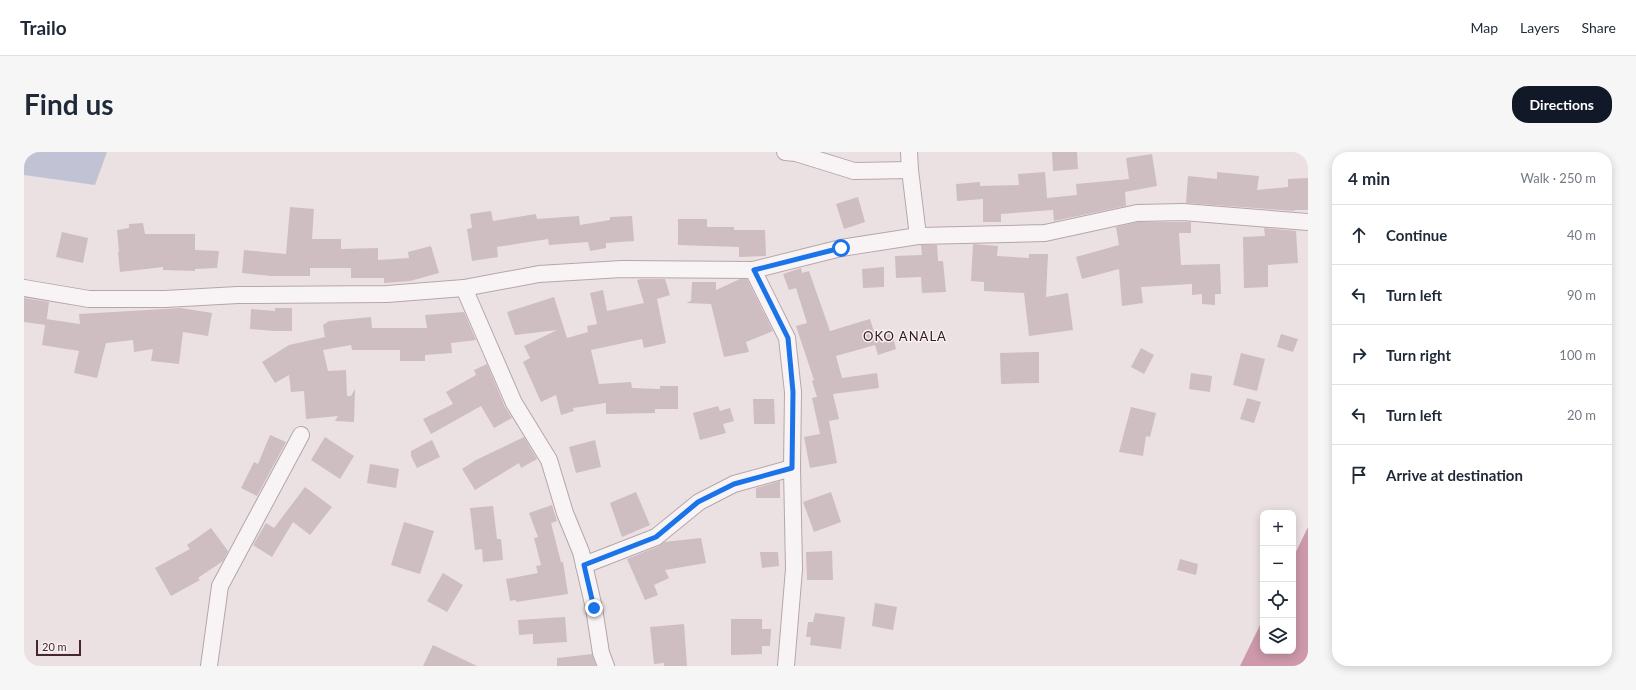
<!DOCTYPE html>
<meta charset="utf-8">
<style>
body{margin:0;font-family:Lato,sans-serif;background:#f6f6f7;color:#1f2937}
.controls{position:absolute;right:12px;bottom:12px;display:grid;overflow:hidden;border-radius:8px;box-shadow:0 2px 10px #0003}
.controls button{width:36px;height:36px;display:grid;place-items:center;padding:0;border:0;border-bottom:1px solid #e0e1e3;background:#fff;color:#1f2937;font:20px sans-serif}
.scale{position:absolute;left:12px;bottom:10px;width:45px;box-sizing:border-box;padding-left:4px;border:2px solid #44282e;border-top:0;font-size:11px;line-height:14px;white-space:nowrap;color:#44282e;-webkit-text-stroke:3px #f8f0f2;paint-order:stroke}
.stop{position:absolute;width:12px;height:12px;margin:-9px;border:3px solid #1a73e8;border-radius:50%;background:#fff}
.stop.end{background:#1a73e8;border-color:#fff;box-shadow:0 1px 4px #0008}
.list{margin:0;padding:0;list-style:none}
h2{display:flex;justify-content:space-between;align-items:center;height:52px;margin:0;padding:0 16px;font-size:17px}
h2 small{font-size:13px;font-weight:400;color:#747a83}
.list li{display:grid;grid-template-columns:26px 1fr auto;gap:12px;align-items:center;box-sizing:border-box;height:60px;padding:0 16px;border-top:1px solid #e0e1e3}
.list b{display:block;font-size:15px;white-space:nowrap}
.list em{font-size:13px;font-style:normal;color:#747a83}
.icon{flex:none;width:22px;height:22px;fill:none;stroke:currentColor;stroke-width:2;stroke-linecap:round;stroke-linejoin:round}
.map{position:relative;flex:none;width:1284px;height:514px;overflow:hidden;border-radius:16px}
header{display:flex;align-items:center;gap:24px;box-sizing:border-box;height:56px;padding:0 20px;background:#fff;border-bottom:1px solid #e0e1e3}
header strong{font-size:19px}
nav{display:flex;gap:22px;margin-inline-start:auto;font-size:14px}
.intro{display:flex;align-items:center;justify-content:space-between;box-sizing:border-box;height:96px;padding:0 24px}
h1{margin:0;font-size:28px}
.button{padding:10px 18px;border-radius:16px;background:#111827;color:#fff;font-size:14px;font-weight:700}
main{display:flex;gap:24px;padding:0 24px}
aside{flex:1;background:#fff;border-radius:16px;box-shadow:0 2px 10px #0003}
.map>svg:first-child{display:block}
.green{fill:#c1c3d5}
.water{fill:#cd99ab}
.building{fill:#cebdc1}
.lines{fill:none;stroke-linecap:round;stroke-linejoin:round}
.minor-casing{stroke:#b6a6a9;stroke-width:18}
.minor{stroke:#f8f4f5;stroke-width:16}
.route{stroke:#1a73e8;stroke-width:5}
.labels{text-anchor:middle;stroke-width:3;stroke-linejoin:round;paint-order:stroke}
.quarter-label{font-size:13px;letter-spacing:1px;fill:#341a1f;stroke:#f8f0f2}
</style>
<header>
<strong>Trailo</strong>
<nav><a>Map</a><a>Layers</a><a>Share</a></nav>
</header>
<div class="intro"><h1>Find us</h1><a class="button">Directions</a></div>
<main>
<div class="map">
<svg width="1284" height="514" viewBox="0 0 1284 514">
<rect width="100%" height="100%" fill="#ebe1e3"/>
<!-- green -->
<polygon class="green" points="0,0 83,0 71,33 0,23"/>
<!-- water -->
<polygon class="water" points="1284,375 1284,514 1216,514 1239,467 1239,499 1269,499 1269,406"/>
<!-- building -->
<g class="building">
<polygon points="1028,0 1053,0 1054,17 1029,19"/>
<polygon points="1128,2 1133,34 1101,40 1102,54 1030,69 1029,58 977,62 977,70 959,70 959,47 933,49 932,32 956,30 956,34 995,33 994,22 1021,20 1023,46 1053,43 1052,32 1105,27 1102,6"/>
<polygon points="1193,20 1235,24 1233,38 1264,35 1264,27 1284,26 1284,58 1270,58 1271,59 1162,51 1164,24 1193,27"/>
<polygon points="834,45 841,70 820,77 812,52"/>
<polygon points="266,55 290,57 288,87 317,87 317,97 354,96 354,108 385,106 384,100 407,94 415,121 386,129 360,131 360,126 327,126 327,116 286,116 286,124 248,124 218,121 220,98 262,102"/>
<polygon points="467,59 469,69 512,62 513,67 555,64 556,73 586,68 586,65 608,64 610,89 582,91 582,96 566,99 564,90 525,93 524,87 473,95 474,105 448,109 443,77 448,76 446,62"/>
<polygon points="654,67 683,67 683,75 710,75 710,78 741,78 742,104 715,105 715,95 654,93"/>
<polygon points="1114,70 1167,70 1167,81 1155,81 1157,113 1196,112 1197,142 1191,142 1191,153 1178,152 1178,142 1168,143 1168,132 1117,135 1119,151 1098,154 1095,117 1058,127 1052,105 1095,93 1092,75"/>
<polygon points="119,71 121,82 171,82 171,98 195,99 193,116 171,117 171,119 139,118 139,115 96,120 94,100 95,100 93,78 105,76 105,72"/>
<polygon points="1240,76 1272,79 1274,111 1244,113 1244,135 1220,136 1219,85 1241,84"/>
<polygon points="38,80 64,86 59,111 32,105"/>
<polygon points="949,92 974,94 973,104 1005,106 1005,102 1024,102 1022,145 1044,141 1049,178 1005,184 1000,141 960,139 960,130 947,129"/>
<polygon points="897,93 913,93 914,109 919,109 922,140 898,141 897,125 872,126 871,104 898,103"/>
<polygon points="860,115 860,135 839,136 838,117"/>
<polygon points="777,116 778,121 785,119 806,179 846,167 852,186 868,181 872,197 854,203 851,193 812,204 818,226 853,221 855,236 809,242 815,267 805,269 813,311 786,316 780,285 796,282 788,246 793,245 788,229 790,228 772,174 783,171 772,136 765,138 759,122"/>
<polygon points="617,127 641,127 646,143 633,147 642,191 620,196 618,187 567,198 575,232 607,230 608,236 636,237 636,234 654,234 654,257 631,257 631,261 582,262 582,251 549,256 550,259 537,263 532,243 517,250 499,210 506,206 500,194 533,178 491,183 483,160 530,145 543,186 564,180 563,174 573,172 566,141 579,138 583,159 620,151 613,128"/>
<polygon points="716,127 723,127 749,179 722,190 725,200 700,205 687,152 662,151 667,149 668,130 692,130 692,138"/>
<polygon points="0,146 25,150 22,173 0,170"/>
<polygon points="157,156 188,161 184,184 159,180 155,212 127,209 129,197 110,200 109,188 82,191 73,226 50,221 55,199 18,193 22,167 56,172 55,162"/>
<polygon points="251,156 268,156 268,179 251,179 226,177 227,157 251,159"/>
<polygon points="440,160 452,188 427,191 428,201 401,203 401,209 376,209 376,198 328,198 327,193 299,198 304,219 322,218 323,244 327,244 331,237 330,270 311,269 314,264 282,267 280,239 267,240 265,223 251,231 238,210 265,193 301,185 299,173 305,169 347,165 348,176 403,176 401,163"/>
<polygon points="1257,182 1274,187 1269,200 1253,195"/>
<polygon points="1117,196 1130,203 1120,222 1107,215"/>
<polygon points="1015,200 1015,231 977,232 976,201"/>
<polygon points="1217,201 1241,207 1233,239 1209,233"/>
<polygon points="463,212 481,255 488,266 470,276 457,254 407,282 399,267 429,252 422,240 452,223 450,218"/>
<polygon points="1167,221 1188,224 1186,240 1165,237"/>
<polygon points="1223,246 1237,250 1230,271 1216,267"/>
<polygon points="729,247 750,247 751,272 730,272"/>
<polygon points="694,254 696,259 706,256 710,269 699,272 702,281 676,288 669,261"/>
<polygon points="1107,255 1132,261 1126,285 1122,284 1119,304 1095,300"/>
<polygon points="246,283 262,290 233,344 217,336 230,310 234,312"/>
<polygon points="301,285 330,304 316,327 287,308"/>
<polygon points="500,285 513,307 497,316 495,311 451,338 438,317 452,308"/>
<polygon points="408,288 416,305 393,316 387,304 387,299"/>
<polygon points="571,288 577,315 552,321 545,295"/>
<polygon points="346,312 375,317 372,336 343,331"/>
<polygon points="756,329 756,346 732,346 732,336"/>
<polygon points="281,335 308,355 286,383 269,370 248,405 229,393 242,371 250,376"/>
<polygon points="612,340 626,373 598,385 586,351"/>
<polygon points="807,340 817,370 790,380 779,350"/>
<polygon points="528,353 533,369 527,371 537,410 539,410 544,442 492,450 492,448 486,449 482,427 514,421 512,414 517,413 510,386 514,385 505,361"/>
<polygon points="469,354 473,387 477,387 479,408 459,410 458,397 451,398 446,356"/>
<polygon points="380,370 410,379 396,422 367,413"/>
<polygon points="187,376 204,399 199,409 174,426 176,428 147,444 131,416 166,397 163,393"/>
<polygon points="677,386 682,411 641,418 645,426 630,433 634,443 621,448 603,407 635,394 640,390"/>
<polygon points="808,399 809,428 783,428 782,400"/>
<polygon points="736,400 754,400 755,414 738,416"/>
<polygon points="1156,407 1174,412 1172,423 1153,418"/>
<polygon points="419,421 439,433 423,460 403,449"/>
<polygon points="851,451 873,455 869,478 848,474"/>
<polygon points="791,461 821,465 817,497 786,493 787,485 782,485 784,470 789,470"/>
<polygon points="541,465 543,490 509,492 509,482 495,483 494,468"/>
<polygon points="707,467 738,467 738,477 747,477 746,494 738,494 738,502 707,503"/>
<polygon points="660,472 663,514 640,514 640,511 630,512 626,475"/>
<polygon points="409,493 453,514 399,514"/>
<polygon points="568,502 572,514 533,514 533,506"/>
</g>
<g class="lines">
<defs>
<g id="minor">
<polyline points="761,0 772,1 830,19 886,18"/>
<polyline points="885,0 886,18 894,84"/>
<polyline points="729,118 763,186 769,240 768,316 770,417 762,514"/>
<polyline points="0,136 65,147 141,147 214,143 363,142 440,136 515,122 598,117 729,118 817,96 894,84 1021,81 1113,61 1159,60 1284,70"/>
<polyline points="440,136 490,251 525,308 541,361 557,400 570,456 577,501 582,514"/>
<polyline points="560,413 632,385 675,350 710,332 768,316"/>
<polyline points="185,514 196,434 277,283"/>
</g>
</defs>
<!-- minor casing -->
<use href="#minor" class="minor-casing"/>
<!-- minor -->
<use href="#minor" class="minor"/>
</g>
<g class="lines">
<!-- route -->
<polyline class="route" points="570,456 560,413 632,385 674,350 710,332 768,316 769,240 764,186 730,118 817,96"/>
</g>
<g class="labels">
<!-- quarter labels -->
<g class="quarter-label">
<text x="881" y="189">OKO ANALA</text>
</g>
</g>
</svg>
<div class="controls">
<button>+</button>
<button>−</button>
<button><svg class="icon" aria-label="locate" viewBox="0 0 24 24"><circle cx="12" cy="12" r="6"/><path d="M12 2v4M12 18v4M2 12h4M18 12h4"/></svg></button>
<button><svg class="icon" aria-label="layers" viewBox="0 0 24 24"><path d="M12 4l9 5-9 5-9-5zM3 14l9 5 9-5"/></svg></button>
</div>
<div class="scale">20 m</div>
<div class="stop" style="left:817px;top:96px"></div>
<div class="stop end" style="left:570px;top:456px"></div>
</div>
<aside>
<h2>4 min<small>Walk · 250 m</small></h2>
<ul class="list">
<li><svg class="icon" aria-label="ahead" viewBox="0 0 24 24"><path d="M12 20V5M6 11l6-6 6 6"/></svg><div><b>Continue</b></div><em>40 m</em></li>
<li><svg class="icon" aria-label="left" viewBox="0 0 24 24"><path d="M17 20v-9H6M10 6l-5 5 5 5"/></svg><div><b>Turn left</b></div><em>90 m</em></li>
<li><svg class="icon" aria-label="right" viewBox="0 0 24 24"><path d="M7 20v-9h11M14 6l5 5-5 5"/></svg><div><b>Turn right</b></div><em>100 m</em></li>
<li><svg class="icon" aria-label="left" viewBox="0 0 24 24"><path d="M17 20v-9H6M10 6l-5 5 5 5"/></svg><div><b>Turn left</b></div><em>20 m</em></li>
<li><svg class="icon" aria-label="arrive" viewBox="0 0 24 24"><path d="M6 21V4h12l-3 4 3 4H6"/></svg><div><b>Arrive at destination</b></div></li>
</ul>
</aside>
</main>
